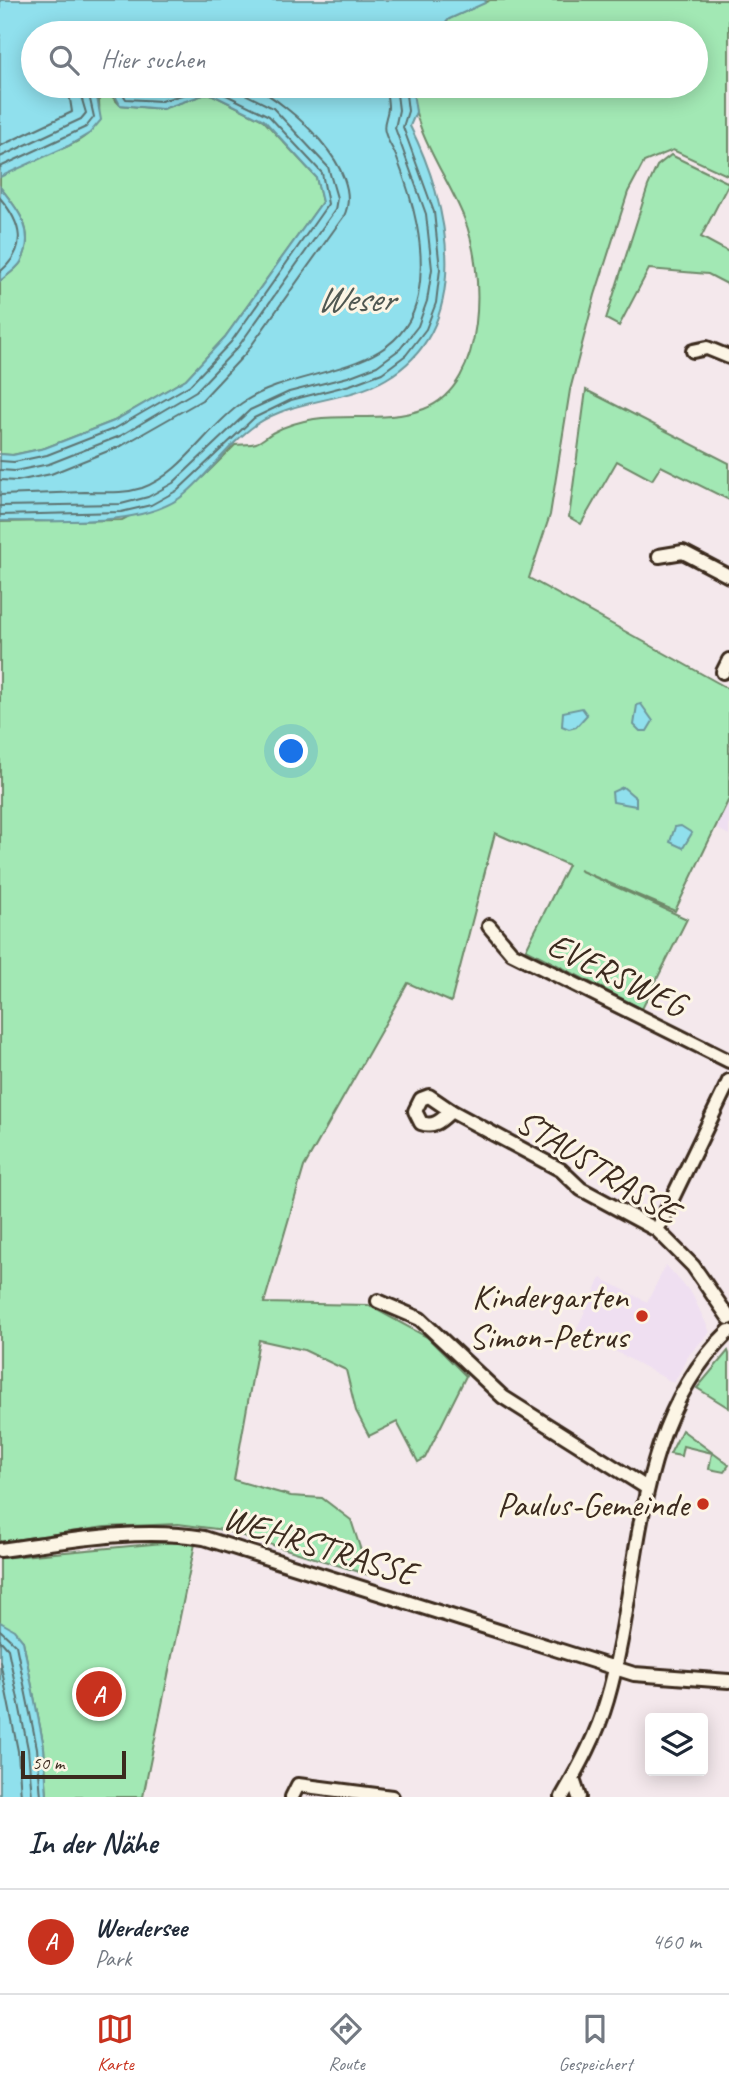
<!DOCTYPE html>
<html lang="de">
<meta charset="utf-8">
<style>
body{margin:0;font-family:Caveat,sans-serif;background:#f2f2f3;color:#1f2937}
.controls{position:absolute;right:21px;bottom:21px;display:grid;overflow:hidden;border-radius:7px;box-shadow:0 4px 18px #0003}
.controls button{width:63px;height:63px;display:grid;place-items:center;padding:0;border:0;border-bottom:2px solid #e0e1e3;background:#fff;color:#1f2937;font:35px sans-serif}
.scale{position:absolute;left:21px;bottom:18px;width:105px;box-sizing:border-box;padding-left:7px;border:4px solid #3b2a1e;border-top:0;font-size:19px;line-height:24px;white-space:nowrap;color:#3b2a1e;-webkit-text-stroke:5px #fcf5e5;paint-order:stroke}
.you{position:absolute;left:292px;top:752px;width:24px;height:24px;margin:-18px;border:5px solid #fff;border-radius:50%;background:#1a73e8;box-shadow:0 0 0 10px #1a73e833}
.badge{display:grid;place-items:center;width:46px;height:46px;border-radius:50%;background:#c8321e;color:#fff;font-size:23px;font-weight:700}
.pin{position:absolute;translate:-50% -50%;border:4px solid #fff;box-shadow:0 2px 7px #0006}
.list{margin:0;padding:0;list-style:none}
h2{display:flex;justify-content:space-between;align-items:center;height:91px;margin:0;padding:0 28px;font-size:30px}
h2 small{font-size:23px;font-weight:400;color:#747a83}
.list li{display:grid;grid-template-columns:46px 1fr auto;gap:21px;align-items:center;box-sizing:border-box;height:105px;padding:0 28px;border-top:2px solid #e0e1e3}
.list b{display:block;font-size:26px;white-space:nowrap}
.list p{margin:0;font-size:23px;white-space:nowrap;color:#747a83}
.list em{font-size:23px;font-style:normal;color:#747a83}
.icon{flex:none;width:38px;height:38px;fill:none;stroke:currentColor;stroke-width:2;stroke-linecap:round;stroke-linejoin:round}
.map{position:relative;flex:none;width:729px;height:1797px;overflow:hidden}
.search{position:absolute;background:#fff;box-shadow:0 4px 18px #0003;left:21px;right:21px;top:21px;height:77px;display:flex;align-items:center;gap:18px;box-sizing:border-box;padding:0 24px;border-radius:38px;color:#747a83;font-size:26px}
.sheet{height:196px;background:#fff}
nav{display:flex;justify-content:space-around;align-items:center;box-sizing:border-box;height:98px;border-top:2px solid #e0e1e3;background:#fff;font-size:19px;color:#747a83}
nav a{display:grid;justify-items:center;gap:4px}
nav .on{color:#c8321e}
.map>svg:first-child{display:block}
.built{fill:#efdff1}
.green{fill:#a2e8b4;stroke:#6e8969;stroke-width:2}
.water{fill:#90e0ed;stroke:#6e979a;stroke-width:2}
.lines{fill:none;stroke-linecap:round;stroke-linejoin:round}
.shore{stroke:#5d7371;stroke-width:2}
.street-casing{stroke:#3b2a1e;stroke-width:18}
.street{stroke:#fcf5e5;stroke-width:12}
.poi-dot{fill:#c8321e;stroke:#fcf5e5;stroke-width:2.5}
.labels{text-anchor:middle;stroke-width:6;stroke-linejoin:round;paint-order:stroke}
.street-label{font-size:35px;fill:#3b2a1e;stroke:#fcf5e5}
.poi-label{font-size:35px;fill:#3b2a1e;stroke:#fcf5e5;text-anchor:end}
.water-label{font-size:37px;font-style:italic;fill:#505852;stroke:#fcf5e5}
</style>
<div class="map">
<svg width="729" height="1797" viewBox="0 0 729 1797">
<rect width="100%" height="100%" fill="#f4e8ec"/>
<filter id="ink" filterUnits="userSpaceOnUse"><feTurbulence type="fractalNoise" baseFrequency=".0143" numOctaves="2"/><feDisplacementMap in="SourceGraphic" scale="14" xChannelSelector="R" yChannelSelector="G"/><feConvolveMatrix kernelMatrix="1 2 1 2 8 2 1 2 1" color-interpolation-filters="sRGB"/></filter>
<g filter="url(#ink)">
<!-- built -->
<g class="built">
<polygon points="729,799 729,835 714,827"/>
<polygon points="666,1265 692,1294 710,1332 688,1356 674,1383 576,1330 601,1278 647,1302"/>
</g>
<!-- green -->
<g class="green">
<path d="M 490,0 L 729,0 L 729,176 L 673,150 L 644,162 L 628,192 L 595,295 L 570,390 L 550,515 L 529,578 L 729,689 L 729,799 L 675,911 L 579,870 L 687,919 L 642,1009 L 526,949 L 568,865 L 495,833 L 451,1002 L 408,983 L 304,1167 L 264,1303 L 368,1305 L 427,1337 L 466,1376 L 425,1458 L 418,1462 L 397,1422 L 369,1436 L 356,1411 L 346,1370 L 304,1350 L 259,1340 L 234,1480 L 291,1496 L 322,1498 L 351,1520 L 369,1575 L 224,1530 L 178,1524 L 105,1527 L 0,1542 L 0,522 L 122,520 L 203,477 L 235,445 C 241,444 250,445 256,443 C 262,441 268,435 274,432 C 285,426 302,421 314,419 C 351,414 389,422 424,409 C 488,385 485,270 464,218 C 447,175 413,133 412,86 L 696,86 L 696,33 L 437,33 L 449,19 Z"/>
<path d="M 107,91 L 120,105 L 162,109 L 209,93 L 263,120 L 316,177 L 322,202 L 225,337 L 186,379 L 114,421 L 45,448 L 12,455 L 0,454 L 0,281 C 6,276 17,269 21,262 C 37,232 18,209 0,187 L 0,177 C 28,148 111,155 98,95 Z"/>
<polygon points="671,155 729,183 701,237 729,252 729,285 708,274 649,269 619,326 606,319 648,186 657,166"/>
<polygon points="586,390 729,463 729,500 661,466 652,480 617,461 581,524 569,517"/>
<polygon points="728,1351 729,1354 729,1408 697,1388"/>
<polygon points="682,1430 729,1465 724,1472 709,1469 712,1453 683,1446 681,1456 670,1454"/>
<polygon points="174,1542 195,1544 143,1797 47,1797 44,1747 23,1641 0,1622 0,1558"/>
</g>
<!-- water -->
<g class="water">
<polygon points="0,0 486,0 485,3 449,19 437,33 33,33 33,86 95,86 101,120 90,133 68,146 0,177"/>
<path d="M 110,86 L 412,86 L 416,112 L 410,126 C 449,203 476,326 386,379 C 347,402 296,398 257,424 C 229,443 210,473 185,494 C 143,529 53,520 0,521 L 0,454 L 13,455 L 45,448 L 114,421 L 186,379 L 225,337 L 322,202 L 316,177 L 264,120 L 209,93 L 162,109 L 120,105 Z"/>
<path d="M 0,187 C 18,209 37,232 21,262 C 17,269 6,276 0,281 Z"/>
<polygon points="641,704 653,721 647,731 640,731 634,725 637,705"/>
<polygon points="582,708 587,715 576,727 569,729 562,726 563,712"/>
<polygon points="623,787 636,798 636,806 613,802 612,792"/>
<polygon points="681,826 692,833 683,848 670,842 675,827"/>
<polygon points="0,1622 14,1630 23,1641 44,1747 47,1797 0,1797"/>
</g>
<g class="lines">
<!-- shore -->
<g class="shore">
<polyline points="0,146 72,112 68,86"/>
<polyline points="0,157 81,119 86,113 78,86"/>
<polyline points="0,167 86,127 94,117 87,86"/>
<path d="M 0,198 C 22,224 28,248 0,272"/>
<polyline points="0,461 14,462 47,455 116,428 190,385 231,342 328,204 322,173 269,116 210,87 161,101 126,99 118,86"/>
<polyline points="0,470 15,471 49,464 120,436 196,391 238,347 335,210 337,198 328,167 273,108 229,86"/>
<path d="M 0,480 L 17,481 L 51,474 L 123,445 L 202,400 L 246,353 L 344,216 C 366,170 289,104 253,86"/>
<path d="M 0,495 C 28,494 56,493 85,492 C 105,492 123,494 142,488 C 182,474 207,427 242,403 C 298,364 402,379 418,296 C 427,249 413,200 396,156 C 393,148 387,141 385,132 C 382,123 388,116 388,107 C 388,100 386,93 386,86"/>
<polyline points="0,506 121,504 148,497 173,483 250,410 289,392 348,377 377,366 400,349 418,326 427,301 432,269 426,214 395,128 399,110 396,86"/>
<polyline points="0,515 121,512 151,505 178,490 254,418 291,400 350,385 382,373 406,355 426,329 436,303 440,269 434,212 403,127 408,111 405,86"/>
<polyline points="0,1630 16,1645 37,1748 41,1797"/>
<polyline points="0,1640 8,1649 28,1749 32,1797"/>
<polyline points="0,1661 18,1751 21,1797"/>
</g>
<defs>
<g id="street">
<polyline points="693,351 707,348 729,357"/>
<polyline points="659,556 683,552 729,576"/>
<polyline points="723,672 729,660"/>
<polyline points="489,926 512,953 729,1061"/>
<path d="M 429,1096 L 451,1111 C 441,1120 435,1128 421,1123 L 415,1111 L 421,1099 Z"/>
<polyline points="451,1111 561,1170 581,1189 657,1230 693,1266 729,1318"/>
<polyline points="657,1230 729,1081"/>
<polyline points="378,1301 420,1319 503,1397 647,1488"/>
<path d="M 0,1550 C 67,1541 137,1527 204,1538 L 634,1674 L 729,1681"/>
<polyline points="573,1779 579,1797"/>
<polyline points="292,1797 298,1785 392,1797"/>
<path d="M 562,1797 C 580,1766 597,1735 607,1700 C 643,1577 629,1427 729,1331"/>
</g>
</defs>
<!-- street casing -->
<use href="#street" class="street-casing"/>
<!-- street -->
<use href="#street" class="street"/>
</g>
</g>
<!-- markers -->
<g class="poi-dot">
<circle cx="642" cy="1316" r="7"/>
<circle cx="703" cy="1504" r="7"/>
</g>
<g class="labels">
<!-- street labels -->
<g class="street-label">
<text transform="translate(617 974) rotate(26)" y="12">EVERSWEG</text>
<text transform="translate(598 1166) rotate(32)" y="12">STAUSTRASSE</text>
<text transform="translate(320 1545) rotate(17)" y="12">WEHRSTRASSE</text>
</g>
<!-- poi labels -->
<g class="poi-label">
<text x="628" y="1308">Kindergarten<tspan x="628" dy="40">Simon-Petrus</tspan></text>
<text x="689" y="1516">Paulus-Gemeinde</text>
</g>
<!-- water labels -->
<g class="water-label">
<text x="355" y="311">Weser</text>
</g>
</g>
</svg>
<div class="controls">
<button><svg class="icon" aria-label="layers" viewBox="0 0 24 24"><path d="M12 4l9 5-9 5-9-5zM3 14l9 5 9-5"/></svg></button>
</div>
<div class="scale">50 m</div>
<div class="you"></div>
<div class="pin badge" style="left:99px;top:1694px">A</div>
<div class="search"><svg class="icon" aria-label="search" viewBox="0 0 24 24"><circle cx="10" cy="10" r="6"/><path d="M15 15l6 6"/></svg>Hier suchen</div>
</div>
<section class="sheet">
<h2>In der Nähe<small></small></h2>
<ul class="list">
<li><span class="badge">A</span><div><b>Werdersee</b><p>Park</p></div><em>460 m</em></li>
</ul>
</section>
<nav>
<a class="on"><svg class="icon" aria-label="map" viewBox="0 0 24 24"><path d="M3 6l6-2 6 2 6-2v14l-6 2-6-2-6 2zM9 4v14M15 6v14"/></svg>Karte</a>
<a><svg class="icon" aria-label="directions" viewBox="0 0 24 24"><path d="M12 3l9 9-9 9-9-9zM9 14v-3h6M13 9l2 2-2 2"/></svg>Route</a>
<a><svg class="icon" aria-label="saved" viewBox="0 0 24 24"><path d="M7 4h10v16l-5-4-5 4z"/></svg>Gespeichert</a>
</nav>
